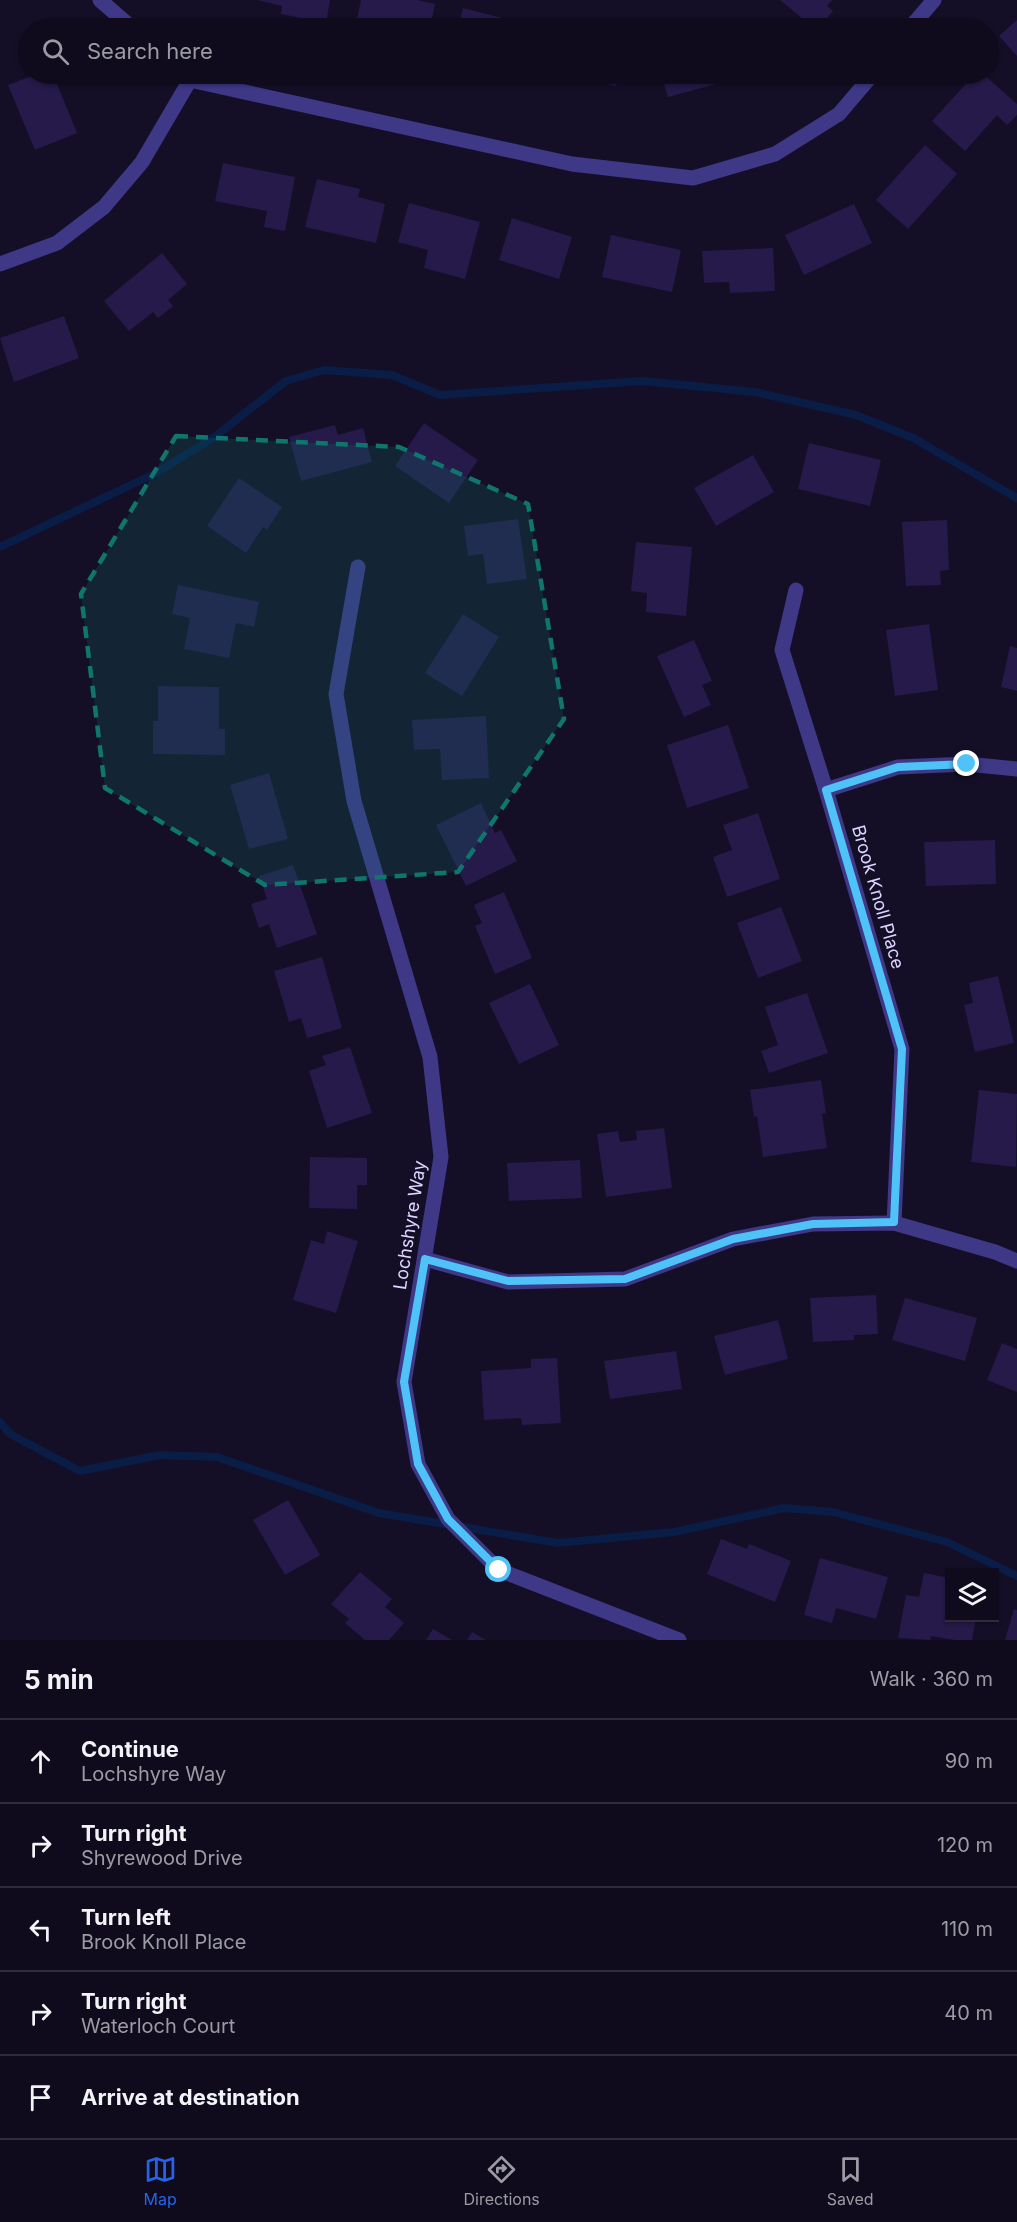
<!DOCTYPE html>
<meta charset="utf-8">
<style>
body{margin:0;font-family:Inter,sans-serif;background:#181426;color:#f1f3f6}
.controls{position:absolute;right:18px;bottom:18px;display:grid;overflow:hidden;border-radius:0px;box-shadow:0 2px 4px #0004}
.controls button{width:54px;height:54px;display:grid;place-items:center;padding:0;border:0;border-bottom:2px solid #2f2b3b;background:#0f0b1d;color:#f1f3f6;font:30px sans-serif}
.stop{position:absolute;width:18px;height:18px;margin:-14px;border:4px solid #4fc3f7;border-radius:50%;background:#fff}
.stop.end{background:#4fc3f7;border-color:#fff;box-shadow:0 2px 6px #0008}
.list{margin:0;padding:0;list-style:none}
h2{display:flex;justify-content:space-between;align-items:center;height:78px;margin:0;padding:0 24px;font-size:26px}
h2 small{font-size:20px;font-weight:400;color:#9b9ba4}
.list li{display:grid;grid-template-columns:39px 1fr auto;gap:18px;align-items:center;box-sizing:border-box;height:84px;padding:0 24px;border-top:2px solid #2f2b3b}
.list b{display:block;font-size:22px;white-space:nowrap}
.list p{margin:0;font-size:20px;white-space:nowrap;color:#9b9ba4}
.list em{font-size:20px;font-style:normal;color:#9b9ba4}
.icon{flex:none;width:33px;height:33px;fill:none;stroke:currentColor;stroke-width:2;stroke-linecap:round;stroke-linejoin:round}
.map{position:relative;flex:none;width:1017px;height:1640px;overflow:hidden}
.search{position:absolute;background:#0f0b1d;box-shadow:0 2px 4px #0004;left:18px;right:18px;top:18px;height:66px;display:flex;align-items:center;gap:15px;box-sizing:border-box;padding:0 21px;border-radius:33px;color:#9b9ba4;font-size:22px}
.sheet{height:498px;background:#0f0b1d}
nav{display:flex;justify-content:space-around;align-items:center;box-sizing:border-box;height:84px;border-top:2px solid #2f2b3b;background:#0f0b1d;font-size:16px;color:#9b9ba4}
nav a{display:grid;justify-items:center;gap:3px}
nav .on{color:#2563eb}
.map>svg:first-child{display:block}
.lines{fill:none;stroke-linecap:round;stroke-linejoin:round}
.stream{stroke:#091d46;stroke-width:8}
.building{fill:#251a49}
.minor{stroke:#3e3887;stroke-width:15}
.route{stroke:#4fc3f7;stroke-width:8}
.marked{fill:#0f766e;fill-opacity:0.2;stroke:#0f766e;stroke-width:4.5;stroke-dasharray:12 8;stroke-linejoin:round}
.labels{text-anchor:middle;stroke-width:4.5;stroke-linejoin:round;paint-order:stroke}
.street-label{font-size:18px;fill:#dbd5ff;stroke:#140f27}
</style>
<div class="map">
<svg width="1017" height="1640" viewBox="0 0 1017 1640">
<rect width="100%" height="100%" fill="#140f27"/>
<g class="lines">
<!-- stream -->
<g class="stream">
<polyline points="0,547 154,474 213,438 286,381 324,370 392,375 440,395 642,381 755,392 856,415 913,438 1017,498"/>
<polyline points="0,1422 10,1434 80,1471 160,1455 217,1457 379,1513 558,1543 674,1532 784,1508 833,1512 947,1542 1017,1576"/>
</g>
</g>
<!-- building -->
<g class="building">
<polygon points="257,0 330,0 326,23 281,14 282,6"/>
<polygon points="361,0 417,0 435,4 430,28 355,28"/>
<polygon points="780,0 832,0 827,6 833,11 818,28 814,28"/>
<polygon points="463,8 526,24 525,28 458,28"/>
<polygon points="1017,20 1017,56 999,36"/>
<polygon points="37,74 53,74 77,133 35,150 8,85"/>
<polygon points="563,74 619,74 616,86"/>
<polygon points="661,74 733,74 735,79 668,97"/>
<polygon points="975,74 983,74 1017,104 1017,115 1007,125 997,115 965,151 932,121"/>
<polygon points="925,145 957,174 908,229 876,200"/>
<polygon points="223,163 295,177 285,231 264,227 267,211 215,201"/>
<polygon points="317,179 360,189 358,197 385,204 376,243 305,227"/>
<polygon points="409,203 480,222 465,279 424,268 428,250 398,242"/>
<polygon points="854,204 872,243 804,275 785,235"/>
<polygon points="512,218 572,237 559,279 499,260"/>
<polygon points="611,235 681,250 672,292 602,277"/>
<polygon points="773,248 775,291 730,293 729,282 704,283 702,251"/>
<polygon points="162,253 187,284 168,300 173,306 158,318 153,312 129,331 104,301"/>
<polygon points="64,316 79,358 14,382 0,338"/>
<polygon points="424,423 478,460 449,503 395,466"/>
<polygon points="335,425 338,435 363,428 372,462 301,481 289,437"/>
<polygon points="809,443 881,460 870,506 798,489"/>
<polygon points="753,455 774,492 716,526 694,488"/>
<polygon points="239,478 282,507 267,530 263,527 246,553 207,526"/>
<polygon points="518,519 527,579 487,584 483,554 468,556 464,526"/>
<polygon points="947,520 949,570 940,571 941,585 906,586 902,522"/>
<polygon points="636,542 692,547 686,616 646,612 647,593 631,591"/>
<polygon points="178,585 259,602 254,627 236,623 229,658 184,649 190,618 172,614"/>
<polygon points="463,614 499,637 462,696 425,673"/>
<polygon points="929,624 938,690 895,696 886,630"/>
<polygon points="694,640 712,681 702,685 711,705 684,717 657,656"/>
<polygon points="1010,646 1017,648 1017,691 1001,687"/>
<polygon points="158,686 219,687 219,729 225,729 225,755 153,754 153,721 158,721"/>
<polygon points="486,716 489,778 442,780 440,749 414,750 412,720"/>
<polygon points="728,725 749,788 687,808 667,745"/>
<polygon points="269,773 288,839 249,849 230,785"/>
<polygon points="481,803 495,833 501,830 517,861 466,886 436,825"/>
<polygon points="758,813 780,879 727,897 713,857 732,850 723,825"/>
<polygon points="995,840 996,884 926,886 924,842"/>
<polygon points="293,865 317,934 277,948 269,924 259,928 251,904 267,899 259,876"/>
<polygon points="504,892 532,958 495,974 475,926 482,923 474,905"/>
<polygon points="781,907 802,961 758,978 737,923"/>
<polygon points="322,957 342,1028 307,1038 301,1018 289,1022 274,971"/>
<polygon points="998,976 1014,1043 975,1052 964,1005 973,1003 969,983"/>
<polygon points="530,984 559,1045 519,1064 489,1003"/>
<polygon points="807,993 828,1053 769,1073 761,1051 778,1045 765,1007"/>
<polygon points="350,1047 372,1113 327,1128 309,1071 326,1065 322,1056"/>
<polygon points="821,1080 826,1113 822,1114 827,1148 763,1157 757,1116 754,1117 750,1090"/>
<polygon points="979,1090 1017,1094 1016,1167 971,1162"/>
<polygon points="664,1128 672,1188 606,1197 597,1134 618,1131 620,1142 637,1140 636,1131"/>
<polygon points="310,1157 367,1158 367,1185 357,1185 357,1209 309,1208"/>
<polygon points="580,1160 582,1198 509,1201 507,1163"/>
<polygon points="327,1231 358,1241 336,1313 293,1300 311,1240 324,1244"/>
<polygon points="876,1295 878,1334 854,1335 854,1340 813,1342 810,1298"/>
<polygon points="905,1298 977,1318 965,1361 892,1340"/>
<polygon points="778,1320 788,1359 725,1375 714,1336"/>
<polygon points="1002,1343 1017,1349 1017,1392 987,1380"/>
<polygon points="676,1351 682,1389 610,1399 604,1361"/>
<polygon points="557,1358 561,1423 522,1425 521,1418 484,1420 481,1371 531,1368 531,1359"/>
<polygon points="288,1500 320,1555 285,1575 253,1520"/>
<polygon points="721,1539 747,1549 749,1544 791,1561 775,1602 707,1574"/>
<polygon points="820,1558 888,1577 876,1619 836,1608 832,1623 804,1615"/>
<polygon points="360,1572 392,1599 385,1607 404,1623 389,1640 365,1640 345,1623 349,1619 331,1604"/>
<polygon points="924,1573 950,1578 950,1618 976,1618 972,1640 955,1640 931,1636 930,1640 898,1638 906,1595 919,1597"/>
<polygon points="1014,1609 1017,1610 1017,1640 1005,1640"/>
<polygon points="433,1629 452,1640 426,1640"/>
<polygon points="472,1632 486,1640 467,1640"/>
</g>
<g class="lines">
<!-- minor -->
<g class="minor">
<polyline points="100,0 132,28"/>
<polyline points="910,28 934,0"/>
<polyline points="183,74 190,80 572,164 693,178 775,154 839,114 873,74"/>
<polyline points="0,264 57,243 104,207 142,162 190,80"/>
<polyline points="358,567 336,694 354,801 430,1057 441,1157 404,1382 418,1464 448,1519 499,1570 679,1640"/>
<polyline points="796,590 782,650 826,790 902,1049 894,1223"/>
<polyline points="826,790 898,767 967,764 1017,769"/>
<polyline points="425,1259 508,1282 625,1279 733,1239 813,1224 894,1223 995,1252 1017,1261"/>
</g>
</g>
<g class="lines">
<!-- route -->
<polyline class="route" points="499,1570 448,1519 418,1464 404,1382 425,1259 508,1281 625,1279 733,1239 813,1224 894,1222 902,1049 826,790 898,767 967,764"/>
</g>
<!-- marked area -->
<path class="marked" d="M 176,436 L 399,447 L 528,504 L 564,719 L 458,872 L 265,885 L 105,788 L 81,594 Z"/>
<g class="labels">
<!-- street labels -->
<g class="street-label">
<text transform="translate(878 897) rotate(74)" y="6">Brook Knoll Place</text>
<text transform="translate(410 1225) rotate(-81)" y="6">Lochshyre Way</text>
</g>
</g>
</svg>
<div class="controls">
<button><svg class="icon" aria-label="layers" viewBox="0 0 24 24"><path d="M12 4l9 5-9 5-9-5zM3 14l9 5 9-5"/></svg></button>
</div>
<div class="stop" style="left:499px;top:1570px"></div>
<div class="stop end" style="left:967px;top:764px"></div>
<div class="search"><svg class="icon" aria-label="search" viewBox="0 0 24 24"><circle cx="10" cy="10" r="6"/><path d="M15 15l6 6"/></svg>Search here</div>
</div>
<section class="sheet">
<h2>5 min<small>Walk · 360 m</small></h2>
<ul class="list">
<li><svg class="icon" aria-label="ahead" viewBox="0 0 24 24"><path d="M12 20V5M6 11l6-6 6 6"/></svg><div><b>Continue</b><p>Lochshyre Way</p></div><em>90 m</em></li>
<li><svg class="icon" aria-label="right" viewBox="0 0 24 24"><path d="M7 20v-9h11M14 6l5 5-5 5"/></svg><div><b>Turn right</b><p>Shyrewood Drive</p></div><em>120 m</em></li>
<li><svg class="icon" aria-label="left" viewBox="0 0 24 24"><path d="M17 20v-9H6M10 6l-5 5 5 5"/></svg><div><b>Turn left</b><p>Brook Knoll Place</p></div><em>110 m</em></li>
<li><svg class="icon" aria-label="right" viewBox="0 0 24 24"><path d="M7 20v-9h11M14 6l5 5-5 5"/></svg><div><b>Turn right</b><p>Waterloch Court</p></div><em>40 m</em></li>
<li><svg class="icon" aria-label="arrive" viewBox="0 0 24 24"><path d="M6 21V4h12l-3 4 3 4H6"/></svg><div><b>Arrive at destination</b></div></li>
</ul>
</section>
<nav>
<a class="on"><svg class="icon" aria-label="map" viewBox="0 0 24 24"><path d="M3 6l6-2 6 2 6-2v14l-6 2-6-2-6 2zM9 4v14M15 6v14"/></svg>Map</a>
<a><svg class="icon" aria-label="directions" viewBox="0 0 24 24"><path d="M12 3l9 9-9 9-9-9zM9 14v-3h6M13 9l2 2-2 2"/></svg>Directions</a>
<a><svg class="icon" aria-label="saved" viewBox="0 0 24 24"><path d="M7 4h10v16l-5-4-5 4z"/></svg>Saved</a>
</nav>
